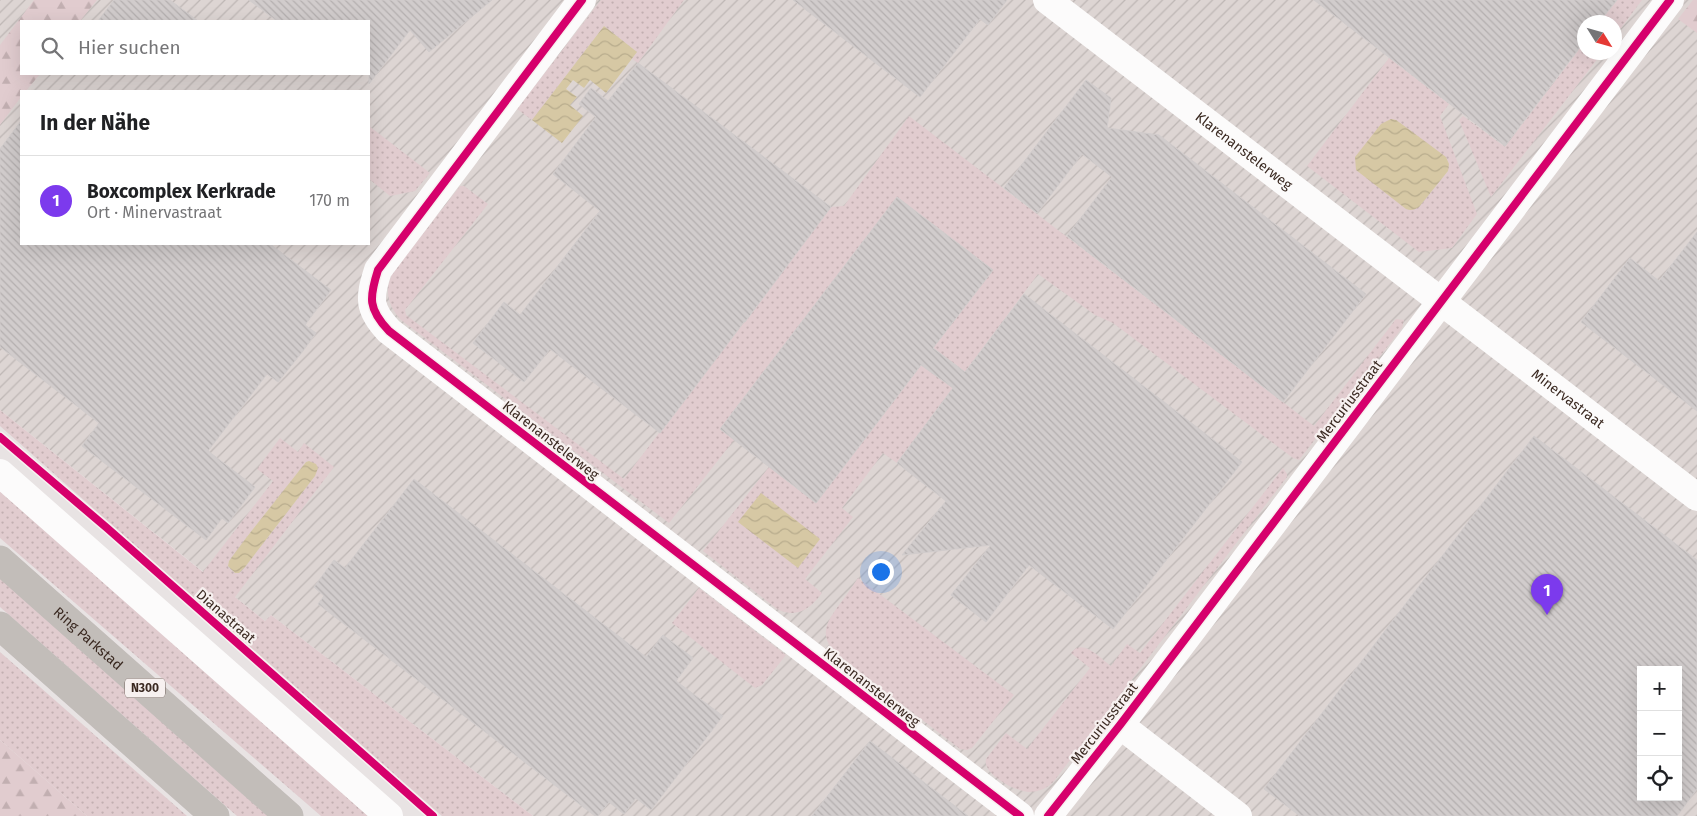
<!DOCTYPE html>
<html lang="de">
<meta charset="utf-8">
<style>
body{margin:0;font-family:"Fira Sans",sans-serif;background:#f2f2f2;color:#202124}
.controls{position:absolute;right:15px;bottom:15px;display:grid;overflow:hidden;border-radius:0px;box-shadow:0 5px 20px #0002}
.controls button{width:45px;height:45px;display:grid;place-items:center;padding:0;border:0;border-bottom:1px solid #e0e0e0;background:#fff;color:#202124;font:25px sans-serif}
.compass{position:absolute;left:1577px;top:15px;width:45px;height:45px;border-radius:50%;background:#fff;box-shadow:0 5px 20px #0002;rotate:127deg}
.you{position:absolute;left:880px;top:571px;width:18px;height:18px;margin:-12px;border:4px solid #fff;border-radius:50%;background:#1a73e8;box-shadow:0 0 0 8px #1a73e833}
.badge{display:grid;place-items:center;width:32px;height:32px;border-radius:50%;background:#7c3aed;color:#fff;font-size:16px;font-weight:700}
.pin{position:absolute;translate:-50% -41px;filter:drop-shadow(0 1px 2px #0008)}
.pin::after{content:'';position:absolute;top:26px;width:18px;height:15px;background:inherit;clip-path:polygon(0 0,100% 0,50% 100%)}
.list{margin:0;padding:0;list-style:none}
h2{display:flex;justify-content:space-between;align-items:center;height:65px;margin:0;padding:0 20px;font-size:21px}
h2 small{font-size:16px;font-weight:400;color:#757577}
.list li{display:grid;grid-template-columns:32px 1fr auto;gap:15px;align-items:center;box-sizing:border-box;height:90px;padding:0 20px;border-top:1px solid #e0e0e0}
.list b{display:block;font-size:19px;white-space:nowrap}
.list p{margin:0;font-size:16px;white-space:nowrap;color:#757577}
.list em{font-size:16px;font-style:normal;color:#757577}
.icon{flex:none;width:28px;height:28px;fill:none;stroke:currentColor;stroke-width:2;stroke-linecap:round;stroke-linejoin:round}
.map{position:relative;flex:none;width:1697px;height:816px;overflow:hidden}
.search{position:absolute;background:#fff;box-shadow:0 5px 20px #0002;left:20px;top:20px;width:350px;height:55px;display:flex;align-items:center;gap:12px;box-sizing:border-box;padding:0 18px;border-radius:0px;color:#757577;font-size:19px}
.panel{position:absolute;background:#fff;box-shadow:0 5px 20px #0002;left:20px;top:90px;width:350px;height:155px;border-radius:0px}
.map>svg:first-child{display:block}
.industrial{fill:url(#industrial-furrows);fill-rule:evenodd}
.grass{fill:url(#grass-dots);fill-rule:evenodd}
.forest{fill:url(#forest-firs)}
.water{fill:url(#water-waves)}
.building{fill:url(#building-back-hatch);stroke:#d1cccc;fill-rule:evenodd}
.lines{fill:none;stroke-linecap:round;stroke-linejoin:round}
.highway-casing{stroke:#c4bebc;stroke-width:29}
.minor{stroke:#fcfbfb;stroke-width:28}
.highway{stroke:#c2bdb9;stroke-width:28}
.cycleway-casing{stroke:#f7f1f0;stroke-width:11}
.cycleway{stroke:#d6006c;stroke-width:8}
.labels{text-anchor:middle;stroke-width:4.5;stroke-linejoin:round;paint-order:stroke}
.shield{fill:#f7f1f0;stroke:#73655f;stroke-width:1}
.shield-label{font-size:12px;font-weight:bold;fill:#3a2921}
.street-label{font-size:14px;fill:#3a2921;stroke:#f7f1f0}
</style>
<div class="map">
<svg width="1697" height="816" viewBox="0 0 1697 816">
<defs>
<pattern id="industrial-furrows" width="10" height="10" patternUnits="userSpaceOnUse" patternTransform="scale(1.25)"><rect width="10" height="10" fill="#ddd5d3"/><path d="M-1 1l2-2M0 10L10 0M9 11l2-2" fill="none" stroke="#beb7b5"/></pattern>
<pattern id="grass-dots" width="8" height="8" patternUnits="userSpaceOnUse" patternTransform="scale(1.25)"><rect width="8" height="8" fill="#e1cccf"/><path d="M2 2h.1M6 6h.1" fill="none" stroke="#c2afb1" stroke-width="1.8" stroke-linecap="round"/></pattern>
<pattern id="forest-firs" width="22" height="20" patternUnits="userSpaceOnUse" patternTransform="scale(1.25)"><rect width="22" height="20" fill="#e1cccf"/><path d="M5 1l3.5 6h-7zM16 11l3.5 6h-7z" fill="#c2afb1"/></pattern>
<pattern id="water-waves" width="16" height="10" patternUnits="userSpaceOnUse" patternTransform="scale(1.25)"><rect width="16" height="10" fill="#d6c8a4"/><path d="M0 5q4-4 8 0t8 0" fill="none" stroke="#b8ac8d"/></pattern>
<pattern id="building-back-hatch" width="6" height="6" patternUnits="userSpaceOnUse" patternTransform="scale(1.25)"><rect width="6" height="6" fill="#d1cccc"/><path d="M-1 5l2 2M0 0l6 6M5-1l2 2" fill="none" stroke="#b4afaf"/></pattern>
</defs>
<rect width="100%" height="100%" fill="#e8e3e3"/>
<!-- industrial -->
<path class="industrial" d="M 0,0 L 1697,0 L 1697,816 L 533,816 L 271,615 L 265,621 L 0,410 ZM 21,21 L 369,21 L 369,74 L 21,74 ZM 1584,22 L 1614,22 L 1614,52 L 1584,52 ZM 21,91 L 369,91 L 369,244 L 21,244 ZM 1641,670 L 1678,670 L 1678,797 L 1641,797 Z"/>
<!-- grass -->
<g class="grass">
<polygon points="601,0 684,0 638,63 632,59 637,52 604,26 532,120 517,109"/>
<polygon points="1617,0 1642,0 1615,36 1614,22 1600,22"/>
<polygon points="1584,43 1584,52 1602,53 1491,197 1459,120 1463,116 1505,147"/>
<path d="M 1389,58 L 1449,104 L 1440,116 L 1477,214 L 1452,248 L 1419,252 L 1307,166 ZM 1396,120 L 1448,160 L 1448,171 L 1419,207 Z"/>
<path d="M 909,116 L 1314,426 L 1396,319 L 1404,320 L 1402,328 L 1299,460 L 1293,458 L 1113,323 L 1095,315 L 1038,274 L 965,372 L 933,348 L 993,270 L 897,197 L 720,429 L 734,440 L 669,523 L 401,320 C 388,306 383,289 394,271 L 460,186 L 464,186 L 488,204 L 405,310 L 406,315 L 624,479 L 831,207 L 844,206 Z"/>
<polygon points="369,126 430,173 415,191 390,196 369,179"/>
<path d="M 921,365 L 953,388 L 897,463 L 883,453 L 842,508 L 853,517 L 805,579 L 822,593 C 810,609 797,619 777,609 L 703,551 L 769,467 L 816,503 Z"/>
<path d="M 0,410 L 203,572 L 273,481 L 257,469 L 280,438 L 298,452 L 304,443 L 334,467 L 235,597 L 265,621 L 271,615 L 533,816 L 442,816 L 0,426 ZM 309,461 L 315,476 L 245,567 L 241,572 L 235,573 L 228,567 L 229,561 L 246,538 L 306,462 Z"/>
<path d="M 1283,468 L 1287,474 L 1287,477 L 1054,781 C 1048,788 1039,792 1029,792 C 1016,792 982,774 986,759 L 1006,733 L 1027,749 L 1090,668 L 1071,653 C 1082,637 1100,658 1111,666 L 1127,644 L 1140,653 Z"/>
<polygon points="0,490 81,560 368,816 321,816 0,538"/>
<polygon points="0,578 270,816 237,816 0,607"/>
<path d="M 858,578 L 1014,695 L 972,748 L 967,750 L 960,749 L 834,652 C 819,633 827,622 839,605 C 846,596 852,587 858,578 Z"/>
<polygon points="699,588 786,655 762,685 755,688 672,623"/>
<polygon points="0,652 187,816 87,816 0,740"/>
</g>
<!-- forest -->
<g class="forest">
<polygon points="34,0 97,0 80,21 21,21 21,74 40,74 26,91 21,91 21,97 0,125 0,45"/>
<polygon points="1693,0 1697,0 1697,33 1678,19"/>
<polygon points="0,740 87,816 0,816"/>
</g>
<!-- water -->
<g class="water">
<polygon points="604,26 637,52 606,93 590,80 584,88 573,80 566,89 577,97 570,105 583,116 562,143 532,120"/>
<path d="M 1391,119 L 1396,120 L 1403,125 L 1446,157 L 1449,164 L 1448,171 L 1419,207 C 1414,210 1411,211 1406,209 L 1356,170 L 1355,157 L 1381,124 Z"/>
<polygon points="309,461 316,464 318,468 315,476 245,567 239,573 235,573 228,566 229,561 246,538 306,462"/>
<polygon points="761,493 820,539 798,568 738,522"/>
</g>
<!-- building -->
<g class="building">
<polygon points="114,0 170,0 198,21 98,21"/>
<polygon points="249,0 492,0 429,52 410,30 369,84 369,21 277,21"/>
<polygon points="793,0 1007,0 988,25 980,19 920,97"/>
<polygon points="1314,0 1617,0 1599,22 1584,22 1584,42 1505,146"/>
<polygon points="638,63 831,207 745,322 744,322 660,433 550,349 524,382 473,343 504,302 520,315 600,211 553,174 596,117 579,104 591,88 608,101"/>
<polygon points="1086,80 1111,98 1107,128 1159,135 1366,294 1283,402 1067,236 1112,177 1082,154 1037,213 1004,188"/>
<polygon points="21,121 21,244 270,244 331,290 305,325 316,333 303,351 278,382 267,374 208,451 255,487 228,523 222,518 206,540 82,446 99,423 0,347 0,149"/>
<polygon points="897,197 993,270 933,348 965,372 1024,294 1242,462 1113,629 1029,565 986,622 951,595 991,545 902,555 946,501 897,463 953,388 921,365 816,503 720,429"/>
<polygon points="1697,232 1697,411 1581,322 1630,258 1659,281"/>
<path d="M 1534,436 L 1697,560 L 1697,789 L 1677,816 L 1300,816 L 1264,789 ZM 1641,670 L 1678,670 L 1678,797 L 1641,797 Z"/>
<polygon points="414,479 646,657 663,635 693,658 676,681 723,716 651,810 636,798 624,814 609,802 598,816 595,816 318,604 324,596 314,587 334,560 345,568"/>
<polygon points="870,741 968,816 812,816"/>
</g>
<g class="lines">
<defs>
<g id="highway">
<path id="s2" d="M 0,560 L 289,816"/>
<polyline points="0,626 215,816"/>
</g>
</defs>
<!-- highway casing -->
<use href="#highway" class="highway-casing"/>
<!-- minor -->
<g class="minor">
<path d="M 582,0 L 378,270 C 369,298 368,309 389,331 L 1020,816"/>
<path id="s1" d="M 1047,0 L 1697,497"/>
<polyline points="0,473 389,816"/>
<polyline points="1120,725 1238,816"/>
<polyline points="1048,816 1120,725 1670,0"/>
</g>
<!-- highway -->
<use href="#highway" class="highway"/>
<defs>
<g id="cycleway">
<path d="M 582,0 L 378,270 C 369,298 368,309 389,331 L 1020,816"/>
<polyline points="0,437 107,528 433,816"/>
<polyline points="1048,816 1120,725 1670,0"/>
</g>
</defs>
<!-- cycleway casing -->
<use href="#cycleway" class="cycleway-casing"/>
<!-- cycleway -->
<use href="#cycleway" class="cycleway"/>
</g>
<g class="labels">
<!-- shield labels -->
<rect class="shield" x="125" y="678.5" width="40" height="19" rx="4"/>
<g class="shield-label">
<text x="145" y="692">N300</text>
</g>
<!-- street labels -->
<g class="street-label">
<text dy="5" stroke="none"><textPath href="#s1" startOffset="248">Klarenanstelerweg</textPath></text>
<text dy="5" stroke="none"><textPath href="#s1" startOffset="656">Minervastraat</textPath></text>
<text transform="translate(1349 401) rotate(-53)" y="5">Mercuriusstraat</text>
<text transform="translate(551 440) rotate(38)" y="5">Klarenanstelerweg</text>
<text transform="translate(226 616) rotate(41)" y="5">Dianastraat</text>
<text dy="5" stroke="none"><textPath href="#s2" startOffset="118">Ring Parkstad</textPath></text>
<text transform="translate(872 687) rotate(38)" y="5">Klarenanstelerweg</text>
<text transform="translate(1104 723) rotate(-52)" y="5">Mercuriusstraat</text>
</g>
</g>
</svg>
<div class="controls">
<button>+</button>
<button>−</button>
<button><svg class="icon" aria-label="locate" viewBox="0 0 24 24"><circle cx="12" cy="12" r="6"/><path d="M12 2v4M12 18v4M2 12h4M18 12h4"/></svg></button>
</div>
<svg class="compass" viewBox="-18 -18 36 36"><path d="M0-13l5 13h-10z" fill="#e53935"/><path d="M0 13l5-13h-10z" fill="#757577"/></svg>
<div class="you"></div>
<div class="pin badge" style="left:1547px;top:615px">1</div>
<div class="search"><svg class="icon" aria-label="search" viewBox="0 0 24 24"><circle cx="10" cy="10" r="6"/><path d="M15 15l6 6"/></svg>Hier suchen</div>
<section class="panel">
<h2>In der Nähe<small></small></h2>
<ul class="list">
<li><span class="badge">1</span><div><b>Boxcomplex Kerkrade</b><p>Ort · Minervastraat</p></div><em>170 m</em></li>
</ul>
</section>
</div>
